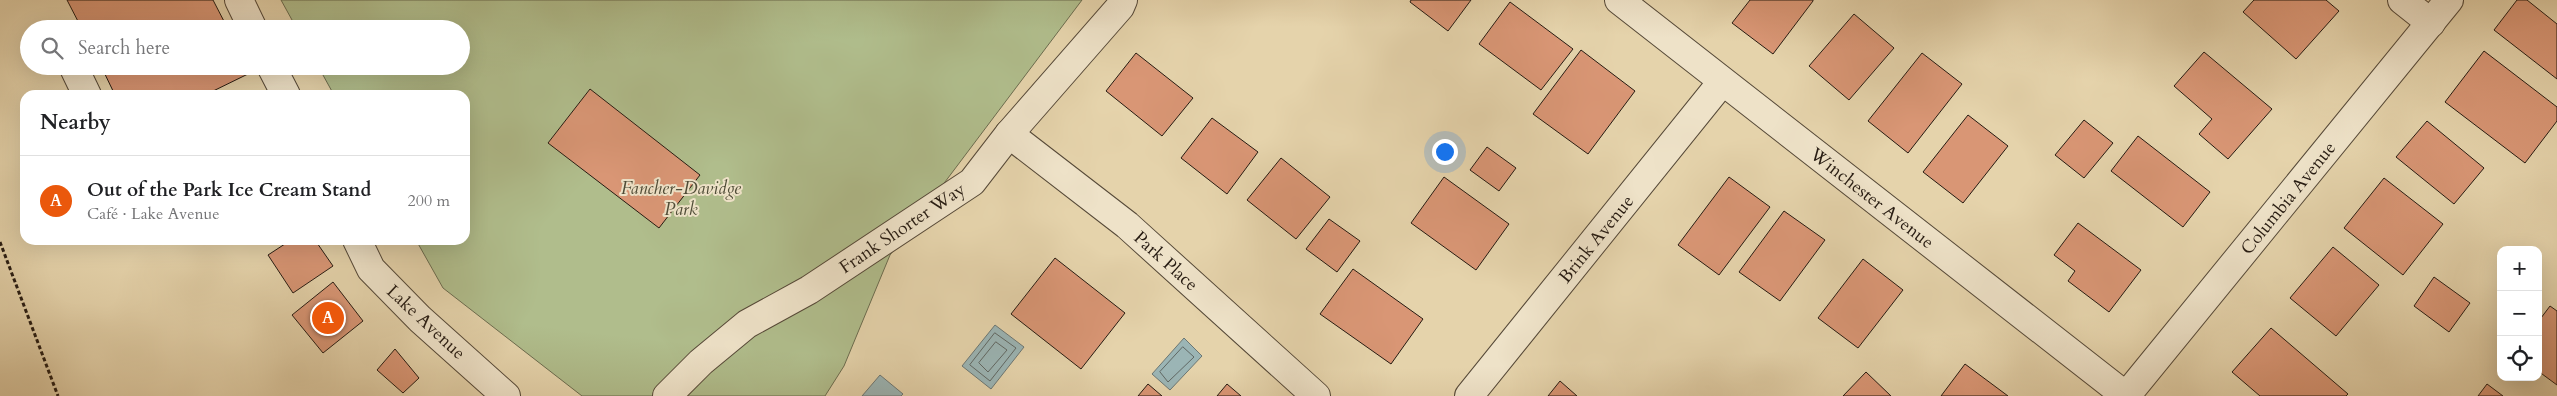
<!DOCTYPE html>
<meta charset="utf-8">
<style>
body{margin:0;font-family:Cardo,serif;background:#f6f6f6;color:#202124}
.controls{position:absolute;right:15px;bottom:15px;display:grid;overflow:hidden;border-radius:10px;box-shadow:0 5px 20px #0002}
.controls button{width:45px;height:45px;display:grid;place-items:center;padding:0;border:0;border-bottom:1px solid #e0e0e0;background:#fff;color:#202124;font:25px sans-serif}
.you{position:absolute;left:1444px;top:151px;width:18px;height:18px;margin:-12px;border:4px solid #fff;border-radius:50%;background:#1a73e8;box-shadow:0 0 0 8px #1a73e833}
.badge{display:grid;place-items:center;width:32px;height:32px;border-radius:50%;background:#ea580c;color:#fff;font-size:16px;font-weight:700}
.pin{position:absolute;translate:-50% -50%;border:2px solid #fff;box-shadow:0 1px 5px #0006}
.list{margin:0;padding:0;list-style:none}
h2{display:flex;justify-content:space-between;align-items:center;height:65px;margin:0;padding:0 20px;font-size:21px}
h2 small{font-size:16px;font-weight:400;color:#757577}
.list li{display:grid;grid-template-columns:32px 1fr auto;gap:15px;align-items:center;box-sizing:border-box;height:90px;padding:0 20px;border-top:1px solid #e0e0e0}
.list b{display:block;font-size:19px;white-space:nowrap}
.list p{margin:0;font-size:16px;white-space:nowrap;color:#757577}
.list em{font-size:16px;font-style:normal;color:#757577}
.icon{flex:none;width:28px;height:28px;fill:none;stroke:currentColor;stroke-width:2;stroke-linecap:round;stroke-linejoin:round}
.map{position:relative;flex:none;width:2557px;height:396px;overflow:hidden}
.search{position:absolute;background:#fff;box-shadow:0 5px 20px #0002;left:20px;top:20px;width:450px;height:55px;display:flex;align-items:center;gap:12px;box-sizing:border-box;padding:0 18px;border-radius:28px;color:#757577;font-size:19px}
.panel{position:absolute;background:#fff;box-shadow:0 5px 20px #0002;left:20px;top:90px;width:450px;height:155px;border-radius:15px}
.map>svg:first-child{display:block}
.green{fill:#b0bd8c;stroke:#6b6c4f}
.water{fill:#9bb5b5;stroke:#6c7774}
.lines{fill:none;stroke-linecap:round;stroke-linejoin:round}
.shore{stroke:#606864;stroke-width:1}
.building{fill:#d99675;stroke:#261b12}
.minor-casing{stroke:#564938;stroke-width:30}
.path{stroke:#261b12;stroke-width:3;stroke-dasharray:4 2.5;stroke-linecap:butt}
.minor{stroke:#eee2c8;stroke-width:28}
.labels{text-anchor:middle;stroke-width:4;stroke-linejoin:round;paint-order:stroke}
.park-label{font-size:18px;font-style:italic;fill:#4f4c37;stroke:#eee2c8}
.street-label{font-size:18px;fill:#261b12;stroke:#eee2c8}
</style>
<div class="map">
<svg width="2557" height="396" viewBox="0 0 2557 396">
<rect width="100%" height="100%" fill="#e5d3ab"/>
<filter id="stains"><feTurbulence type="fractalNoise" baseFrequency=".004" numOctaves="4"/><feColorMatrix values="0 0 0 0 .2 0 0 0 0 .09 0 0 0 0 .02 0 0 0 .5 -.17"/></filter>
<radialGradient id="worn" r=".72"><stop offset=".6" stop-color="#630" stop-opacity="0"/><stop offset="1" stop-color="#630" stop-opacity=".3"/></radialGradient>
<!-- green -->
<polygon class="green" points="281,0 1082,0 890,255 844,366 825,396 582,396 443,288 416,240 465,240 465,95 334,95 318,66 461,66 461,29 297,29"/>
<!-- water -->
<g class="water">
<polygon points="995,325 1024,347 991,389 962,366"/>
<polygon points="1184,338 1202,356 1170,390 1152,374"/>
<polygon points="880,375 903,394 901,396 862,396"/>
</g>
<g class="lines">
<!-- shore -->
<g class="shore">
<polygon points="995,333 1016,348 990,381 970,365"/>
<polygon points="996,342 1007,350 988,372 979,363"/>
<polygon points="1183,347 1194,357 1168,382 1160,372"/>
</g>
</g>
<!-- building -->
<g class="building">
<polygon points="67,0 213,0 228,29 82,29"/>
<polygon points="1411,0 1471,0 1448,31 1410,2"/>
<polygon points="1750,0 1813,0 1813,1 1773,54 1732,23"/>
<polygon points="2254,0 2326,0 2339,11 2296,59 2243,12"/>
<polygon points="2517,0 2527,0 2557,24 2557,79 2494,30"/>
<polygon points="1510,2 1573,49 1541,90 1479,44"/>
<polygon points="1854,14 1894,48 1849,100 1809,66"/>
<polygon points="1581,50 1635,91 1588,154 1533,114"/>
<polygon points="2484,51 2557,107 2557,121 2525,163 2445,102"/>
<polygon points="2204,52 2272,109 2228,159 2199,134 2212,119 2174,86"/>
<polygon points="1136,53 1193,98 1162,136 1106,91"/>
<polygon points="1922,53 1962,84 1908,153 1868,121"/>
<polygon points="101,66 246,66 250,73 205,95 115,95"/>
<polygon points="590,89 700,175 659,228 548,143"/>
<polygon points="1968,115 2008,146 1963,203 1923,172"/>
<polygon points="1212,118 1258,152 1227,194 1181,158"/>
<polygon points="2084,120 2113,143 2084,178 2055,155"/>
<polygon points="2427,121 2484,168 2454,204 2396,157"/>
<polygon points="2138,136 2210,192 2183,227 2111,171"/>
<polygon points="1487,147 1516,168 1499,191 1470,170"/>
<polygon points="1281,158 1330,197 1296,239 1247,200"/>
<polygon points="1444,177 1509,224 1476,270 1411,223"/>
<polygon points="1729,177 1770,207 1719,275 1678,245"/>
<polygon points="2384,178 2443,224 2403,275 2344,228"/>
<polygon points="1784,211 1825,240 1780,301 1739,272"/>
<polygon points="1329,219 1360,241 1337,272 1306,249"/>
<polygon points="2078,223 2141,270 2109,312 2068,281 2075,271 2054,255"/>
<polygon points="291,240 315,240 333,266 293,293 268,255"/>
<polygon points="2333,247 2379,285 2336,336 2290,298"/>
<polygon points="1055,258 1125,313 1081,369 1011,314"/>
<polygon points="1863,259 1903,290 1858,348 1818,318"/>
<polygon points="1353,269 1423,319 1391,364 1320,314"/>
<polygon points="2434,277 2470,303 2449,332 2414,306"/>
<polygon points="333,282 363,321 323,353 292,315"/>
<polygon points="2550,306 2557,311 2557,385 2538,371 2538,322"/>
<polygon points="2271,328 2348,394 2346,396 2260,396 2232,372"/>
<polygon points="395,349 419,378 403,393 377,370"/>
<polygon points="1965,364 2008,396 1941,396"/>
<polygon points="1866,372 1891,396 1843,396"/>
<polygon points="1560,381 1577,396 1548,396"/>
<polygon points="1148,384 1162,396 1138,396"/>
<polygon points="1227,384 1241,396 1217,396"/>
<polygon points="2487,384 2503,396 2478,396"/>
</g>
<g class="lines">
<defs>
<g id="minor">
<polyline points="239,0 253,29"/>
<polyline points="1619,0 2126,396"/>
<polyline points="2402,0 2431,23"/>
<polyline points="271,66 286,95"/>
<polyline points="74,68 87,95"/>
<polyline points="1009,134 1127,225 1316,396"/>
<polyline points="357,240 371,269 420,319 506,396"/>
<polyline points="667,396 701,362 747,324 809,290 972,182 1009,134 1120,7 1123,0"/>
<polyline points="1469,396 1722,82"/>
<polyline points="2126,396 2449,0"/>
</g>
</defs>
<!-- minor casing -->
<use href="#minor" class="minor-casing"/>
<!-- path -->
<polyline class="path" points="0,242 58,396"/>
<!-- minor -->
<use href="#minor" class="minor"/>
</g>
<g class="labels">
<!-- park labels -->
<g class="park-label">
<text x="681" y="194">Fancher-Davidge<tspan x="681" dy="21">Park</tspan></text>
</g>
<!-- street labels -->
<g class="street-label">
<text transform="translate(1872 198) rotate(38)" y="6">Winchester Avenue</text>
<text transform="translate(2288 198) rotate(-51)" y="6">Columbia Avenue</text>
<text transform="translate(902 228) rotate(-34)" y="6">Frank Shorter Way</text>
<text transform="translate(1596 239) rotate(-51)" y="6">Brink Avenue</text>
<text transform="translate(1166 261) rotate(42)" y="6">Park Place</text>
<text transform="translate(426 322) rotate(43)" y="6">Lake Avenue</text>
</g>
</g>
<rect width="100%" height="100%" filter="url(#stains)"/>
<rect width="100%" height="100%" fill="url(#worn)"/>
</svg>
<div class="controls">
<button>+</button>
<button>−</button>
<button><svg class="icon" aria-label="locate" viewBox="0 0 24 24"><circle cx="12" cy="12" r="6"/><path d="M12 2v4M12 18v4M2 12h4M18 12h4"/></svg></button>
</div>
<div class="you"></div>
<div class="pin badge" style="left:328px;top:318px">A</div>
<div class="search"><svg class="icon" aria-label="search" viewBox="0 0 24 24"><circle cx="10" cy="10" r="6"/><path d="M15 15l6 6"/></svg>Search here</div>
<section class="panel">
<h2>Nearby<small></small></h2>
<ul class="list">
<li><span class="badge">A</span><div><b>Out of the Park Ice Cream Stand</b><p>Café · Lake Avenue</p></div><em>200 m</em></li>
</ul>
</section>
</div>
